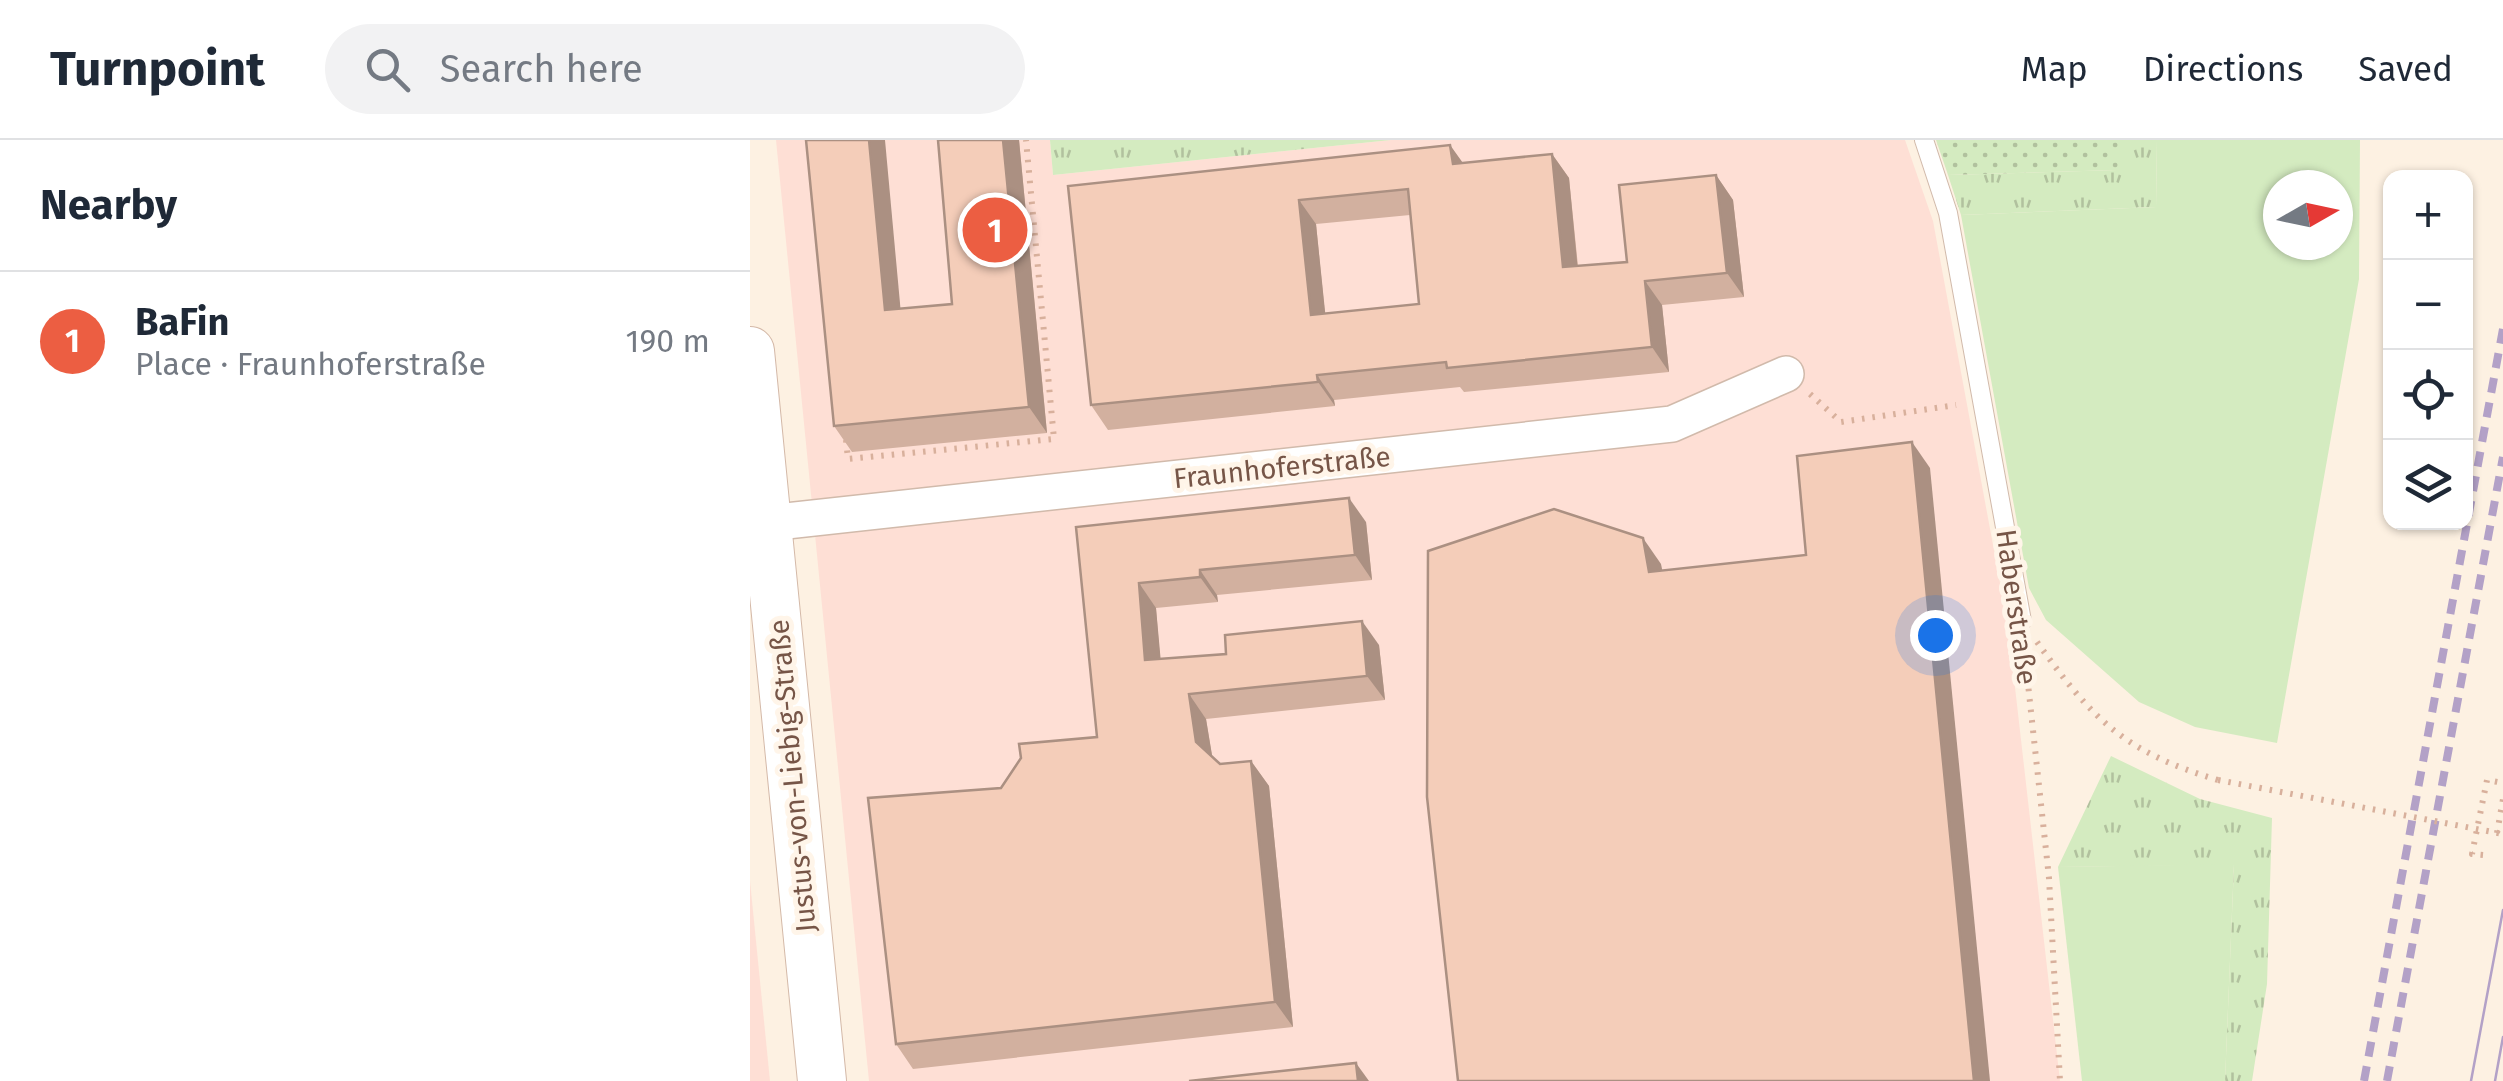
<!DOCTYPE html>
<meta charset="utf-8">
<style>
body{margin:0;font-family:"Fira Sans",sans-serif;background:#f2f2f3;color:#1f2937}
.controls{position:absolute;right:30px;top:30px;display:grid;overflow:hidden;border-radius:20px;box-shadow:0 2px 8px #0004}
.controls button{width:90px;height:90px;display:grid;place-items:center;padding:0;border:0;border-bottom:2px solid #e0e1e3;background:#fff;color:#1f2937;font:50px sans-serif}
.compass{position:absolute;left:1513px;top:30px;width:90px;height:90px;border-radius:50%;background:#fff;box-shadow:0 2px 8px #0004;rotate:81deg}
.you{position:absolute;left:1185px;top:495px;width:35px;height:35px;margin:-25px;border:8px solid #fff;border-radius:50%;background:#1a73e8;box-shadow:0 0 0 15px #1a73e833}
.badge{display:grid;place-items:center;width:65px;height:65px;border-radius:50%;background:#ec5e42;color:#fff;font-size:32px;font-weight:700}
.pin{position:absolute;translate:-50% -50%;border:5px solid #fff;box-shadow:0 2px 10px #0006}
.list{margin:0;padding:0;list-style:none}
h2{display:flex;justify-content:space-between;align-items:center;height:130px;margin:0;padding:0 40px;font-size:42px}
h2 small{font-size:32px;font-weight:400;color:#747a83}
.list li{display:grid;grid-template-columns:65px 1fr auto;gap:30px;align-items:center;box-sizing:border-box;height:140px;padding:0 40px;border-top:2px solid #e0e1e3}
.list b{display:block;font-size:38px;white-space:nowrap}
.list p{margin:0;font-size:32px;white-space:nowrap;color:#747a83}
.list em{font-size:32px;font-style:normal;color:#747a83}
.icon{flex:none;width:55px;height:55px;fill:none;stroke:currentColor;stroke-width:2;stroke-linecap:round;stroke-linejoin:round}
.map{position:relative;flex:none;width:1753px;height:941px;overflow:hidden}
header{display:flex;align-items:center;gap:60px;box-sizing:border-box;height:140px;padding:0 50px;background:#fff;border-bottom:2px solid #e0e1e3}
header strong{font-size:48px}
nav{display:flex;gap:55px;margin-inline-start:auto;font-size:35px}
.search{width:700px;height:90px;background:#f2f2f3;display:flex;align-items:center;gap:25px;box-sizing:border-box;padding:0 35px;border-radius:55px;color:#747a83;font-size:38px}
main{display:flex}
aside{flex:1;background:#fff}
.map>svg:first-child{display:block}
.commercial{fill:#fedfd5}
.grass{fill:url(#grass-tufts)}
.park{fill:url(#park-dots)}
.garden{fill:#d4ebc0;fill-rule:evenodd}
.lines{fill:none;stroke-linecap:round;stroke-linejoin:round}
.lane-casing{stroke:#d1baab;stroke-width:20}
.street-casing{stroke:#d1baab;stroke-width:38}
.secondary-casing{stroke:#d4b9a8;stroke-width:50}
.path{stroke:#d8b09c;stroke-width:6;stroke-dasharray:2.5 8;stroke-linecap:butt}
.lane{stroke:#fff;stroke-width:18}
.street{stroke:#fff;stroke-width:35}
.secondary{stroke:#fff;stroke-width:48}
.tram{stroke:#b3a1c7;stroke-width:2.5}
.rail{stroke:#b3a1c7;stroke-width:8;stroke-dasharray:15 10;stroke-linecap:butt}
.path-bridge{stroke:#d8b09c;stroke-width:6;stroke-dasharray:2.5 8;stroke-linecap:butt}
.wall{fill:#d2b09f;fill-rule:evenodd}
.shaded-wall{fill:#ab9082}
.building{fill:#f4cdb9;stroke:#ab9082;stroke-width:2.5;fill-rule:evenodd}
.labels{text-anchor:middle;stroke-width:10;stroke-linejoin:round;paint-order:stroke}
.street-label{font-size:28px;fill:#765547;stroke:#fff5e9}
</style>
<header>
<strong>Turnpoint</strong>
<div class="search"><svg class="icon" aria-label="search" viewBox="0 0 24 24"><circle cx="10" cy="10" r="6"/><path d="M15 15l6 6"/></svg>Search here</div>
<nav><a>Map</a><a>Directions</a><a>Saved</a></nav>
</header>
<main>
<aside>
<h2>Nearby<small></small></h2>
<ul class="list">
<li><span class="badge">1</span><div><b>BaFin</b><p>Place · Fraunhoferstraße</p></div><em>190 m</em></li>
</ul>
</aside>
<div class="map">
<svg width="1753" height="941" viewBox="0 0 1753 941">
<defs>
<pattern id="grass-tufts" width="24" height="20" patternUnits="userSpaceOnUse" patternTransform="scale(2.5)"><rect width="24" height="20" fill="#d4ebc0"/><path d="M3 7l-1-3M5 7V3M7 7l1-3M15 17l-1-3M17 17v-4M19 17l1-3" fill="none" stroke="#b1c19e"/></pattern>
<pattern id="park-dots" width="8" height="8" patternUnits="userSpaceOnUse" patternTransform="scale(2.5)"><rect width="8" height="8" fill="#d4ebc0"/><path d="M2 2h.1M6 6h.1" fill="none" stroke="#b1c19e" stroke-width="1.8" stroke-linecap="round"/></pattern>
</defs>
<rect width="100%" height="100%" fill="#fdf1e2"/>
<!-- commercial -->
<g class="commercial">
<polygon points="26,0 300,0 303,35 641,0 1155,0 1183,81 1258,486 1310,941 119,941"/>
<polygon points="0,741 20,941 0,941"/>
</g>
<!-- grass -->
<g class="grass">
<polygon points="300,0 641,0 303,35"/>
<polygon points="1368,0 1407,0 1406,67 1211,75 1198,35 1367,30"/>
<polygon points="1361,616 1450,659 1522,678 1517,844 1502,941 1475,941 1484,725 1308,727"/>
</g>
<!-- park -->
<polygon class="park" points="1186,0 1368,0 1368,30 1198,35"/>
<!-- garden -->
<g class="garden">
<path d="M 1407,0 L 1610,0 L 1609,139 L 1527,603 L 1445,587 L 1389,562 L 1296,480 L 1279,448 L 1211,75 L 1406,67 ZM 1528,45 L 1588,45 L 1588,105 L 1528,105 Z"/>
<polygon points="1484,724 1475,941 1332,941 1308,727"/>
</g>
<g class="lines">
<defs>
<polyline id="lane" points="1174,0 1198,73 1272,481"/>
<polyline id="street" points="18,383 922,284 1036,234"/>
<polyline id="secondary" points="0,211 72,941"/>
</defs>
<!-- lane casing -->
<use href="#lane" class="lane-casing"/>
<!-- street casing -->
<use href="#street" class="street-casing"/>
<!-- secondary casing -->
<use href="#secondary" class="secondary-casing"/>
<!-- path -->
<g class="path">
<polyline points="1060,254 1091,282 1206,265"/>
<polyline points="96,300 98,319 304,299 276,0"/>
<path d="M 1287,502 C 1343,580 1374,612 1468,640"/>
<polyline points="1274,507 1299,738 1310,941"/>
<polyline points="1747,693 1753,659"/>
<polyline points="1733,715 1722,714 1737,640 1753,643"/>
</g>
<!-- lane -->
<use href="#lane" class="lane"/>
<!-- street -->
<use href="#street" class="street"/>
<!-- secondary -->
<use href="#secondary" class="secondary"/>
<!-- tram -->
<g class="tram">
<polyline points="1721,941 1753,770"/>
<polyline points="1745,941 1753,897"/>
</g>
<!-- rail -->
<g class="rail">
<polyline points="1614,941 1753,189"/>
<polyline points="1637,941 1753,317"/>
</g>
<!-- path-bridge -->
<polyline class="path-bridge" points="1468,640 1753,694"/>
</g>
<!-- wall -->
<g class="wall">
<polygon points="188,0 269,0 297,293 102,312 84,286 150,169 202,164"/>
<path d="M 700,5 L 712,23 L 802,14 L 819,38 L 828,126 L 877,122 L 966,35 L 983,60 L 994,157 L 912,165 L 919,232 L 714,252 L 710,247 L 584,260 L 585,266 L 358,290 L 341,265 L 318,46 ZM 660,75 L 669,164 L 575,174 L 566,84 Z"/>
<polygon points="616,382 622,440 467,455 468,462 406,468 410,519 629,505 635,560 456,579 462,616 470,624 501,621 519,646 543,887 163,929 146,904 251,648 347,597 326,387"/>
</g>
<!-- shaded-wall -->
<g class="shaded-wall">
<polygon points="119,0 135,0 153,196 135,170"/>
<polygon points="253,0 269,0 297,293 279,267"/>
<polygon points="700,5 718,30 703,24"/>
<polygon points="802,14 819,38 830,152 813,127"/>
<polygon points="966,35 983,60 994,157 977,133"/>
<polygon points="549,60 566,84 578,200 561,175"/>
<polygon points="895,141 912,165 919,232 902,207"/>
<polygon points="567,235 584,260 585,266 568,242"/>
<polygon points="1162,302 1180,328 1240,941 1224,941"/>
<polygon points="599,358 616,382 622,440 605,415"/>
<polygon points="893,398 911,424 918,458 899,432"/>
<polygon points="450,430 467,455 468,462 450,437"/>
<polygon points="389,443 406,468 413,545 395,520"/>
<polygon points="612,481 629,505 635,560 617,536"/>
<polygon points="439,554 456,579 464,627 446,602"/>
<polygon points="501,621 519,646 543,887 525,862"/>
<polygon points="606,923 619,941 608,941"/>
</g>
<!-- building -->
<g class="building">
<polygon points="56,0 119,0 135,170 202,164 188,0 253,0 279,267 84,286"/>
<path d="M 700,5 L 703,24 L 802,14 L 813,127 L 877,122 L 869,45 L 966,35 L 977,133 L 895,141 L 902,207 L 697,228 L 696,222 L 567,235 L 568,242 L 341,265 L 318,46 ZM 658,49 L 669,164 L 561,175 L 549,60 Z"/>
<polygon points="1162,302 1224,941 708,941 677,657 678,411 804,369 893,398 899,432 1056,415 1047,316"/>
<polygon points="599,358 605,415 450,430 450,437 389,443 395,520 476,514 475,495 612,481 617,536 439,554 446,602 470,624 501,621 525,862 146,904 118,658 251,648 271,618 269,604 347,597 326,387"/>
<polygon points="606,923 608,941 439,941"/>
</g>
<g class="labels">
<!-- street labels -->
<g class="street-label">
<text transform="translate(532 327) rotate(-6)" y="10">Fraunhoferstraße</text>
<text transform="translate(1267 467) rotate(82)" y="10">Haberstraße</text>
<text transform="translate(42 636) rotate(-95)" y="10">Justus-von-Liebig-Straße</text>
</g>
</g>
</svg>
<div class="controls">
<button>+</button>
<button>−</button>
<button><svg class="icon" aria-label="locate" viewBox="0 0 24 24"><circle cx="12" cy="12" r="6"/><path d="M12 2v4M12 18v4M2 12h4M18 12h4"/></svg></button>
<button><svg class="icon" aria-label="layers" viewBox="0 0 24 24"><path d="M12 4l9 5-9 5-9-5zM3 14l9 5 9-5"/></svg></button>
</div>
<svg class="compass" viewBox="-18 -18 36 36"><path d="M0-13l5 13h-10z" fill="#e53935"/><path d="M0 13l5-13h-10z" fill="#747a83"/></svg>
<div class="you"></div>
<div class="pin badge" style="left:245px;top:90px">1</div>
</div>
</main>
